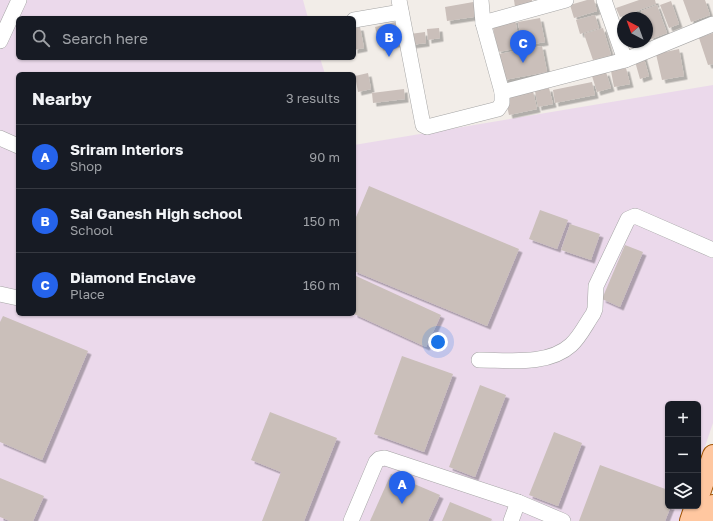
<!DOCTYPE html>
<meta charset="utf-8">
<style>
body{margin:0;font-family:"Golos Text",sans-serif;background:#20242c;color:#f1f3f6}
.controls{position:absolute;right:12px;bottom:12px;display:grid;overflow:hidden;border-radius:6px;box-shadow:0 1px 3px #0004}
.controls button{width:36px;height:36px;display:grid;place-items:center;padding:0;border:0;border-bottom:1px solid #363941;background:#171b24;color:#f1f3f6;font:20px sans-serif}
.compass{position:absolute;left:617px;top:12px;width:36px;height:36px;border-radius:50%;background:#171b24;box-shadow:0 1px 3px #0004;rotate:319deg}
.you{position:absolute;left:438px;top:342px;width:14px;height:14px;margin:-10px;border:3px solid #fff;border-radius:50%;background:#1a73e8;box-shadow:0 0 0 6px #1a73e833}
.badge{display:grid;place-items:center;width:26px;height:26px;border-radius:50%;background:#2563eb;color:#fff;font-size:13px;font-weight:700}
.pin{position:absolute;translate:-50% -33px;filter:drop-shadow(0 1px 2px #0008)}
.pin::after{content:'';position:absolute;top:21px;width:14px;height:12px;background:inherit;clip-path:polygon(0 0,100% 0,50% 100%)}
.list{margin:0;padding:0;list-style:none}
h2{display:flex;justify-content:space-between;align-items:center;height:52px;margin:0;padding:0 16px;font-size:17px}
h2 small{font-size:13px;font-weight:400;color:#9ea1a6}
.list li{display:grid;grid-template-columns:26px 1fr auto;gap:12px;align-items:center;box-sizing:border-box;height:64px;padding:0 16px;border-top:1px solid #363941}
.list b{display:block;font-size:15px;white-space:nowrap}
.list p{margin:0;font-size:13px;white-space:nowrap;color:#9ea1a6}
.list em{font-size:13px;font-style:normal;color:#9ea1a6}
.icon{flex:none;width:22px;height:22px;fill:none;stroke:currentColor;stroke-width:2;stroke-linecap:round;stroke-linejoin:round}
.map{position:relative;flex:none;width:713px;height:521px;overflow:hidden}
.search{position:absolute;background:#171b24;box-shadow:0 1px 3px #0004;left:16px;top:16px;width:340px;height:44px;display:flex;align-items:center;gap:10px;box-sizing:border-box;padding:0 14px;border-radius:6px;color:#9ea1a6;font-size:15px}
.panel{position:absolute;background:#171b24;box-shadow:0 1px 3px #0004;left:16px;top:72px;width:340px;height:244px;border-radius:6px}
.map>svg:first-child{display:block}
.industrial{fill:#ebd9eb}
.building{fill:#cabfba;filter:url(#shadow)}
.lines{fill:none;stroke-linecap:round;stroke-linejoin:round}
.minor-casing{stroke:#a5a5a5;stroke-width:16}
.major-casing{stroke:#9f5200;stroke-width:22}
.minor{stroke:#fff;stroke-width:15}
.major{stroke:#ffc7a0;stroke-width:20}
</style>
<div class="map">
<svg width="713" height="521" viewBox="0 0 713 521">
<defs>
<filter id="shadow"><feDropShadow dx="3.5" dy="3.5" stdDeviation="0" flood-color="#0004"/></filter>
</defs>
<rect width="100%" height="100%" fill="#f2ede8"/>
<!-- industrial -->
<polygon class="industrial" points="0,0 303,0 308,18 18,18 18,58 320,58 325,74 18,74 18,314 354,314 354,145 713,85 713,423 698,467 698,404 668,404 668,506 685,506 679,521 0,521"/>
<!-- building -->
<g class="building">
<polygon points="514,0 532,0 532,3 515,7"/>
<polygon points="587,0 594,0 597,11 574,18 570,5"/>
<polygon points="639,0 655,0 656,4 620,17 616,8"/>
<polygon points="683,0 705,0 710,15 691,22"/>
<polygon points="479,1 480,16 447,21 445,7"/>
<polygon points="671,1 679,24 669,28 660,5"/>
<polygon points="657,5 667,33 651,39 647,29 647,18 643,18 641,11"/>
<polygon points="595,15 599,28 580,34 576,20"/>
<polygon points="540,18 545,42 522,46 518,22"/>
<polygon points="515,19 520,48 498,52 492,23"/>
<polygon points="395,22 400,43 380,47 375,27"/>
<polygon points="360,27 364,48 354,50 354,28"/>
<polygon points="439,28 440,38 428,40 427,29"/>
<polygon points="603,28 611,55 593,60 584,34"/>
<polygon points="425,32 426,43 411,45 410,34"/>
<polygon points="713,33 713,64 708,65 699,38"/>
<polygon points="542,46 547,72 504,80 499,54"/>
<polygon points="679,49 684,76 662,80 656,54"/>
<polygon points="643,55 649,76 640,79 634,58"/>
<polygon points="626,68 630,84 614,87 611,71"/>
<polygon points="606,72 611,88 597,92 592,76"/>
<polygon points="368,73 371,89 358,92 355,76"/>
<polygon points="592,82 595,95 555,103 553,90"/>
<polygon points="549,88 553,104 538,107 535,91"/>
<polygon points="404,89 405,99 373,103 372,93"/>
<polygon points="533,91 537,109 509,115 505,97"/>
<polygon points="369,186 519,249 487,326 354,271 354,222"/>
<polygon points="540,210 568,220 557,249 529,239"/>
<polygon points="570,224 600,234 591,260 561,250"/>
<polygon points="625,245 643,252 620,307 602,299"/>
<polygon points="354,275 441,315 426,347 354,314"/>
<polygon points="3,316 88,351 42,460 0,442 0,322"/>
<polygon points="402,356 453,374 424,452 374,434"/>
<polygon points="480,385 506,395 475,477 449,467"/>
<polygon points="270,412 337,438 304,521 262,521 281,472 251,460"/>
<polygon points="554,432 582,443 558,506 529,495"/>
<polygon points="600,465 668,490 668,506 671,506 665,521 579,521"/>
<polygon points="391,474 440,495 428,521 370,521"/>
<polygon points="0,478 44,496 33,521 10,521 0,517"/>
<polygon points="450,502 492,519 491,521 442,521"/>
</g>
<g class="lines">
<defs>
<g id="minor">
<polyline points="399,0 423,125 427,127 498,109 502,103 502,92"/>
<polyline points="481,0 483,23 502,92 625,60 713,24"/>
<polyline points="604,0 625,60"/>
<polyline points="354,20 401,12"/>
<polyline points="483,23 566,0"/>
<polyline points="0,41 19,0"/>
<polyline points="0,138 18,146"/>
<polyline points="0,294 18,298"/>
<path d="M 479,360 C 508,360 548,366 571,345 C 580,337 586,324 593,314 L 595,309 L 596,286 L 628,219 L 635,216 L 713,250"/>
<polyline points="351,521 376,462 379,459 385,458 518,502 563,521"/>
<polyline points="511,521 518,502"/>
</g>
<g id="major">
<polyline points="698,499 713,455"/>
<polyline points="690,521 695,506"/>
<polyline points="708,521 713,505"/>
</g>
</defs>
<!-- minor casing -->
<use href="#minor" class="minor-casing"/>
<!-- major casing -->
<use href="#major" class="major-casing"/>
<!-- minor -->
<use href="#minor" class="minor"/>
<!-- major -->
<use href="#major" class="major"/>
</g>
</svg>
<div class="controls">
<button>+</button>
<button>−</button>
<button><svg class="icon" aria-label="layers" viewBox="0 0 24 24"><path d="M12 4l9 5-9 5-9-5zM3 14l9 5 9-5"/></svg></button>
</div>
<svg class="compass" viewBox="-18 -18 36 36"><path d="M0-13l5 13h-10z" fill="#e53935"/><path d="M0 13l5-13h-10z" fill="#9ea1a6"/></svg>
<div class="you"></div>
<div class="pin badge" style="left:402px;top:504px">A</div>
<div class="pin badge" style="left:389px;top:57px">B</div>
<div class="pin badge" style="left:523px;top:63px">C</div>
<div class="search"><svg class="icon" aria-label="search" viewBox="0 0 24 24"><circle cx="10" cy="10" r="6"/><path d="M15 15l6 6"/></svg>Search here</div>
<section class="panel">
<h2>Nearby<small>3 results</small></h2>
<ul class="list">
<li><span class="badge">A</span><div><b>Sriram Interiors</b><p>Shop</p></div><em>90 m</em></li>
<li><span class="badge">B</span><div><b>Sai Ganesh High school</b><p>School</p></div><em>150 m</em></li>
<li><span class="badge">C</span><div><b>Diamond Enclave</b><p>Place</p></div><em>160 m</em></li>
</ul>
</section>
</div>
